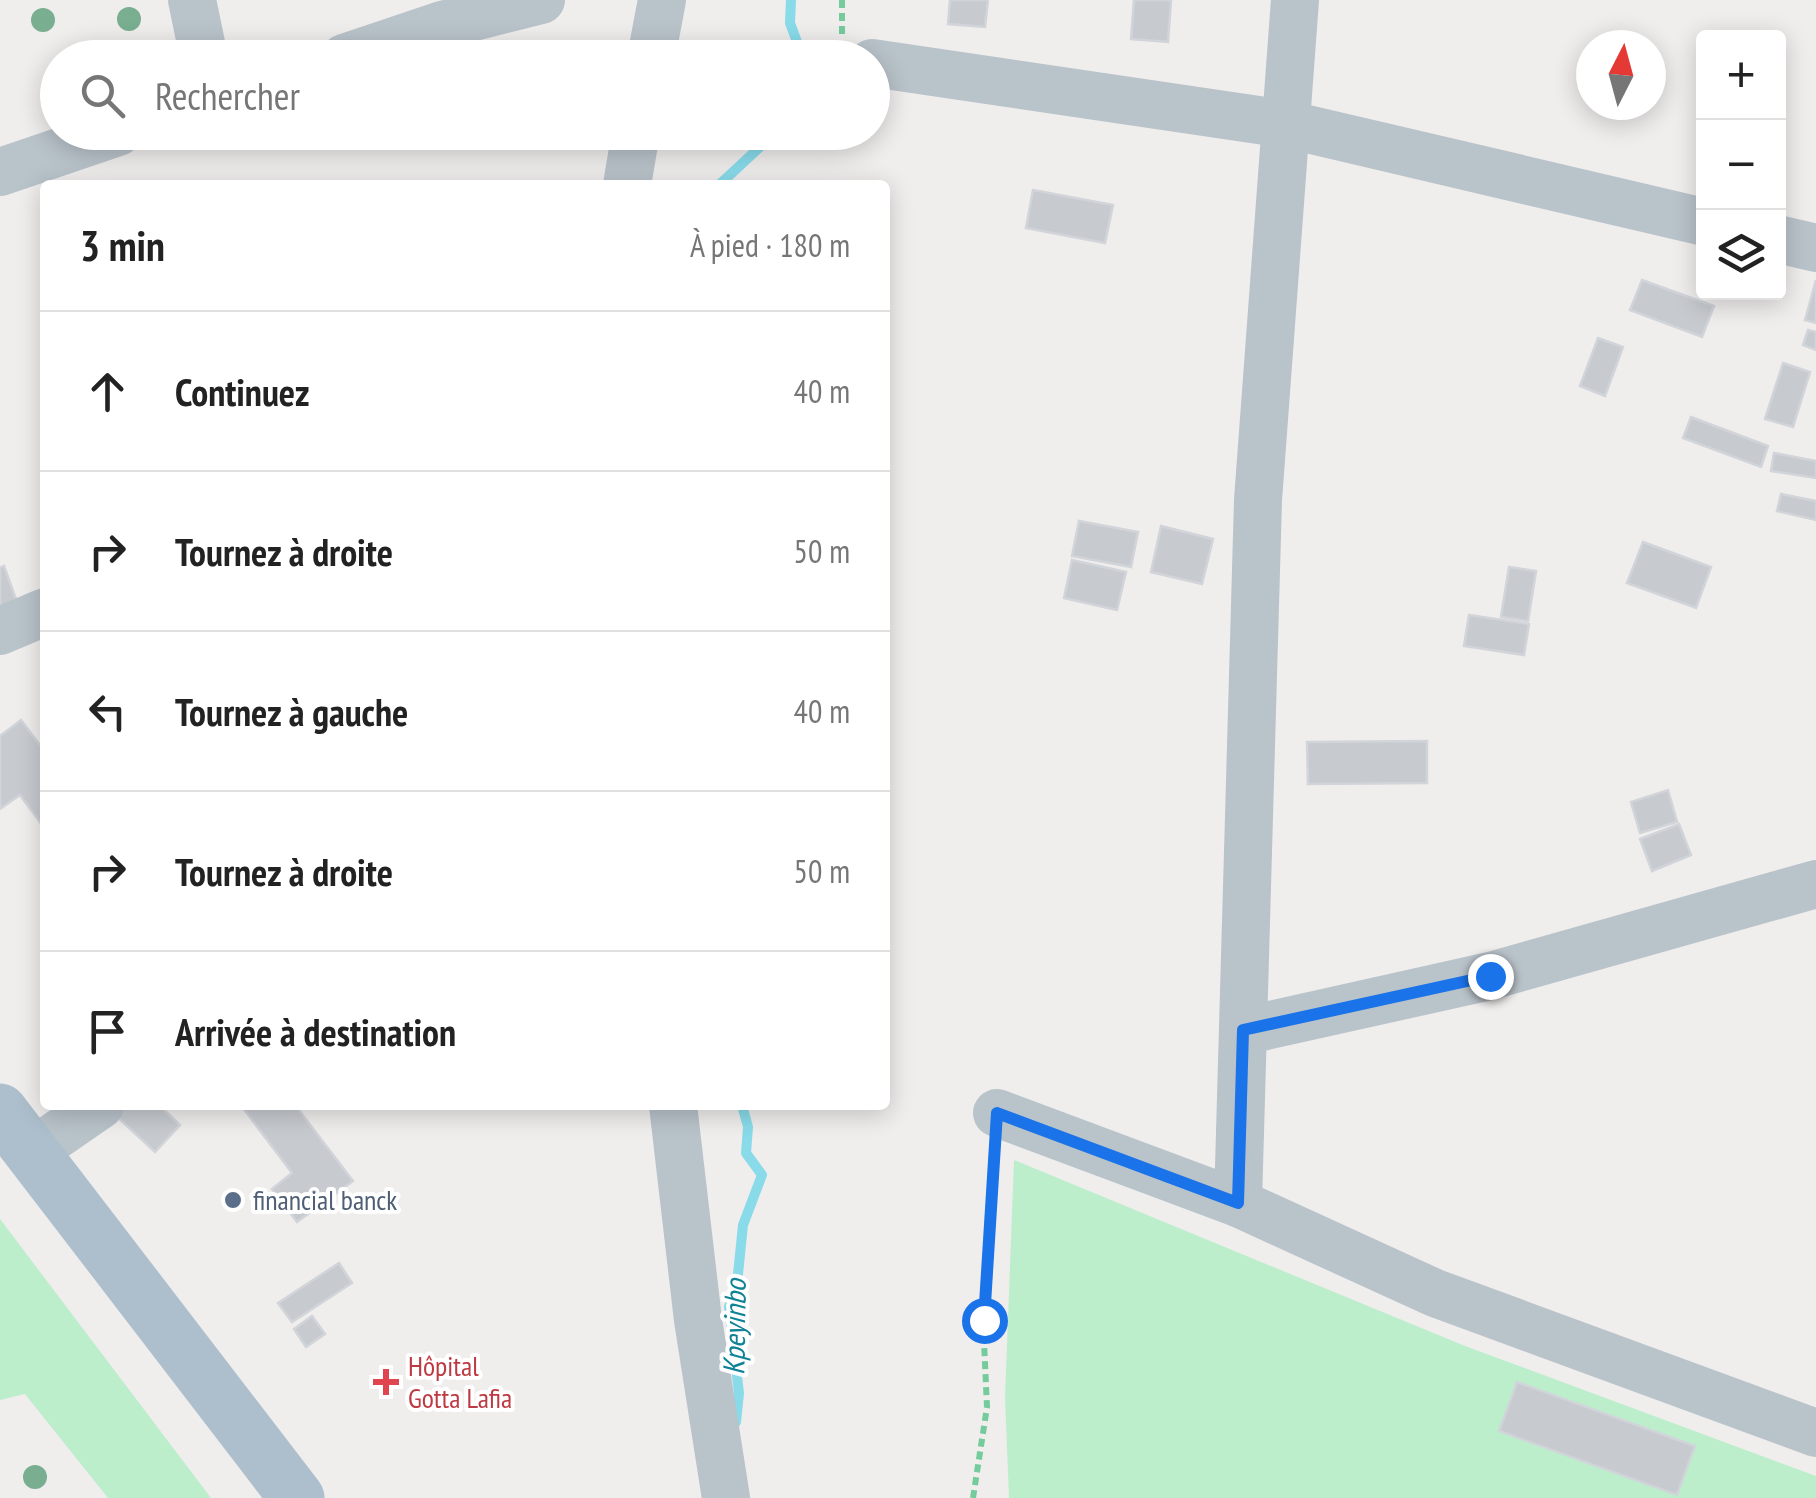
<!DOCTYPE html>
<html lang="fr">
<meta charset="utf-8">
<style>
body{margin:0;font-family:"PT Sans Narrow",sans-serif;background:#f6f6f6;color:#222}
.controls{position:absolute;right:30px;top:30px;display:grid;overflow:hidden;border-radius:10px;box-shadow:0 5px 25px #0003}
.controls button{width:90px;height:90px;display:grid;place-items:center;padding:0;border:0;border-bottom:2px solid #e0e0e0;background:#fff;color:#222;font:50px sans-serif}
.compass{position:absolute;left:1576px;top:30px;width:90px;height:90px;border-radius:50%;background:#fff;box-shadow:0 5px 25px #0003;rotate:6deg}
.stop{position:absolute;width:30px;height:30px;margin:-22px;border:8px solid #1a73e8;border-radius:50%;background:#fff}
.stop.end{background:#1a73e8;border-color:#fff;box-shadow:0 2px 10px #0008}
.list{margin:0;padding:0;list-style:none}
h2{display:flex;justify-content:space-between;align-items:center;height:130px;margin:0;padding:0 40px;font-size:42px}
h2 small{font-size:32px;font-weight:400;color:#767676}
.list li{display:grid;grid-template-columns:65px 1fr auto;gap:30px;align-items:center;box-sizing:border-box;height:160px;padding:0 40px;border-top:2px solid #e0e0e0}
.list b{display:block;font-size:38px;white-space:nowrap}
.list em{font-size:32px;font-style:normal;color:#767676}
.icon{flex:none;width:55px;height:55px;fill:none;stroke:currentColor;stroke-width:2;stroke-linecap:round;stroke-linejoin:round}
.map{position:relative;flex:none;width:1816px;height:1498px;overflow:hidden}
.search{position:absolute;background:#fff;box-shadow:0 5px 25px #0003;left:40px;top:40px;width:850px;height:110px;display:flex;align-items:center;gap:25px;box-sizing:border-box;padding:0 35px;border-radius:55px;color:#767676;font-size:38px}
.panel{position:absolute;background:#fff;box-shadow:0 5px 25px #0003;left:40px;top:180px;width:850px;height:930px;border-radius:10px}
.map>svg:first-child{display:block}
.green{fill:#bceecc}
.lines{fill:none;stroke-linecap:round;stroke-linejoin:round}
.stream{stroke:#89dbea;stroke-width:10}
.building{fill:#c7cbd0;stroke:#d1d4d9;stroke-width:2.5}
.path{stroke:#74cb9b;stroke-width:6;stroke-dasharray:8 5;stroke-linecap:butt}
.minor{stroke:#b9c3ca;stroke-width:48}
.major{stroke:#adbfcc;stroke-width:55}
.tree{fill:#79ae90}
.route{stroke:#1a73e8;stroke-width:12}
.service-dot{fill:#5c6f8a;stroke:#fff;stroke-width:4}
.health-dot{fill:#e0444e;stroke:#fff;stroke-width:4}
.labels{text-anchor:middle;stroke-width:8;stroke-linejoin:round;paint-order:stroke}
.service-label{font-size:28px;fill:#4e5e75;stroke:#fff;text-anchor:start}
.health-label{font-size:28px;fill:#be3a42;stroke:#fff;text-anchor:start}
.water-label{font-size:30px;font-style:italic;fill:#0f8296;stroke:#fff}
</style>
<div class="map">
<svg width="1816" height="1498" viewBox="0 0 1816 1498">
<rect width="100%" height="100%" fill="#f0eded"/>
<!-- green -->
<g class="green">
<polygon points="1014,1160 1465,1346 1816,1476 1816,1498 1009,1498 1005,1398"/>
<polygon points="0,1219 211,1498 108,1498 25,1394 0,1400"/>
</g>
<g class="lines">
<!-- stream -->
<g class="stream">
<polyline points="791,0 790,23 803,58"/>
<polyline points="719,185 776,132"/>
<polyline points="736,1422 739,1393 729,1307 737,1284 743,1225 762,1175 746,1153 748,1127 742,1105"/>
</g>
</g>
<!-- building -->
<g class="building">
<polygon points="950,0 988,0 985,27 948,24"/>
<polygon points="1134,0 1171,0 1168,42 1131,39"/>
<polygon points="1033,190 1113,205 1105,243 1026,228"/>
<polygon points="1642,280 1714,306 1702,337 1630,310"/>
<polygon points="1816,280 1816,323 1805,320"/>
<polygon points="1808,330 1816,332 1816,350 1803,345"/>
<polygon points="1598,338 1623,347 1605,396 1580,386"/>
<polygon points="1783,363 1810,372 1793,427 1765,419"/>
<polygon points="1691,417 1768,446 1761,467 1683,438"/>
<polygon points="1774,453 1816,461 1816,478 1771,471"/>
<polygon points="1781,494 1816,501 1816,520 1777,511"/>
<polygon points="1079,521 1138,532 1131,567 1072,556"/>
<polygon points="1161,526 1213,539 1202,584 1151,572"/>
<polygon points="1643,542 1711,567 1696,608 1627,583"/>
<polygon points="1072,560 1126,572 1117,610 1064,598"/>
<polygon points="4,566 17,602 0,608 0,568"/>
<polygon points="1509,567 1536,571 1528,621 1501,617"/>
<polygon points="1469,615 1529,624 1524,655 1464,646"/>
<polygon points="21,720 45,752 45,829 20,795 0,809 0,736"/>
<polygon points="1427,741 1427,783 1308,784 1307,742"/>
<polygon points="1668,790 1677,822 1640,833 1631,802"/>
<polygon points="1679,824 1691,855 1652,871 1640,839"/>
<polygon points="122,1105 159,1105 180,1125 155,1152 114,1114"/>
<polygon points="247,1105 295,1105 353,1181 297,1222 272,1189 292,1173 243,1108"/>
<polygon points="339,1263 352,1283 292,1322 278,1303"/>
<polygon points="312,1316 325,1334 306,1347 294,1329"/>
<polygon points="1517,1382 1695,1446 1677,1495 1499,1431"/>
</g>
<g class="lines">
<!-- path -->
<g class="path">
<polyline points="842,0 842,39"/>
<polyline points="973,1498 987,1407 983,1320 995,1154"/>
</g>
<!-- minor -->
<g class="minor">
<polyline points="192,0 204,58"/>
<polyline points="344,58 442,25 541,0"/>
<polyline points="651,58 662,0"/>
<polyline points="872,63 1286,124 1704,222"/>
<polyline points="0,172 118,132"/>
<polyline points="627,185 636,132"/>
<polyline points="1778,239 1816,248"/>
<polyline points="0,631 45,612"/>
<polyline points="1243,1031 1490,976 1816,884"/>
<polyline points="673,1105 698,1320 726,1498"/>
<polyline points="997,1113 1238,1203 1435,1293 1816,1433"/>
<polyline points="32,1152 100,1105"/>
<polyline points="1238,1203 1258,500 1295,0"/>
</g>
<!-- major -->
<polyline class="major" points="0,1111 297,1498"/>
</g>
<!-- trees -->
<g class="tree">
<circle cx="129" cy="19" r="12"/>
<circle cx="43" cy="20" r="12"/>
<circle cx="35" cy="1477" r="12"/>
</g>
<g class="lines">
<!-- route -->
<polyline class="route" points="984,1320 997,1113 1238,1203 1243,1030 1490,976"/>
</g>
<!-- markers -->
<circle class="service-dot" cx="233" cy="1200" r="10"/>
<path class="health-dot" d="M381 1367h10v10h10v10h-10v10h-10v-10h-10v-10h10z"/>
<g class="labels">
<!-- service labels -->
<g class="service-label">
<text x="253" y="1210">financial banck</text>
</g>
<!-- health labels -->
<g class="health-label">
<text x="408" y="1376">Hôpital<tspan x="408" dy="32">Gotta Lafia</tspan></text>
</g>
<!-- water labels -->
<g class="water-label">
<text transform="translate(735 1327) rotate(-89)" y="10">Kpeyinbo</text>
</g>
</g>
</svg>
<div class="controls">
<button>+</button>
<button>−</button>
<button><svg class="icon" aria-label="layers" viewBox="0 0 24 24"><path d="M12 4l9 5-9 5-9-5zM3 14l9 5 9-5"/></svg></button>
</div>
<svg class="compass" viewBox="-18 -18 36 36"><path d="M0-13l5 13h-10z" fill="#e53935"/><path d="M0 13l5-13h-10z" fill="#767676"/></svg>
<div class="stop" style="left:984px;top:1320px"></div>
<div class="stop end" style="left:1490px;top:976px"></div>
<div class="search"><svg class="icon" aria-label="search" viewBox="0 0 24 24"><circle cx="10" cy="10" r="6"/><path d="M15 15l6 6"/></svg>Rechercher</div>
<section class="panel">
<h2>3 min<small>À pied · 180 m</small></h2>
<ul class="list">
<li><svg class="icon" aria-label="ahead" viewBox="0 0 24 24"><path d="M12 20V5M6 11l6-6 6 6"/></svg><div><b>Continuez</b></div><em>40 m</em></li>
<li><svg class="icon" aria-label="right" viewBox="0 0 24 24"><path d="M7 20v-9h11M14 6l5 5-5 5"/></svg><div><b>Tournez à droite</b></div><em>50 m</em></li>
<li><svg class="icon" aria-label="left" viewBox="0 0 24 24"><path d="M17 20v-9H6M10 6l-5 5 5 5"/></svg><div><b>Tournez à gauche</b></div><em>40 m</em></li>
<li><svg class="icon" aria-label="right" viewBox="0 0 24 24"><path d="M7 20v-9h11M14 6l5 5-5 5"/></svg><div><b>Tournez à droite</b></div><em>50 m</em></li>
<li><svg class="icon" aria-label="arrive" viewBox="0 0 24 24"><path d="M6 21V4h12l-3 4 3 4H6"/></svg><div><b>Arrivée à destination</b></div></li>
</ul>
</section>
</div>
